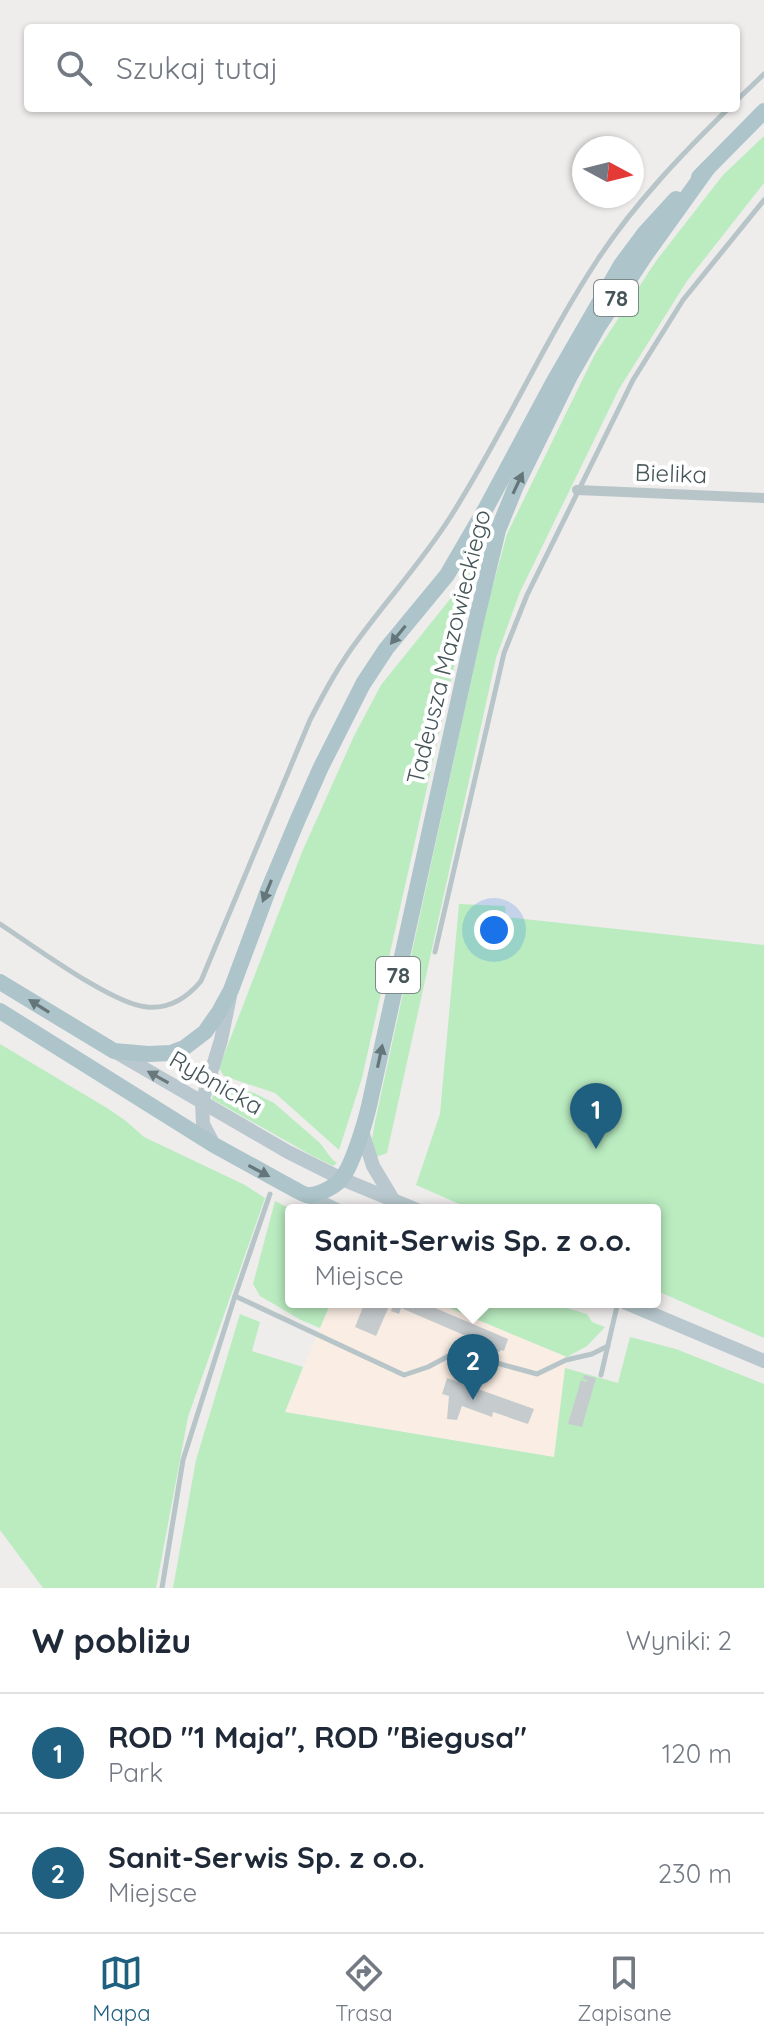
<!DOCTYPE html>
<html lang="pl">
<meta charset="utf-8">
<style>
body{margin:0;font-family:Quicksand,sans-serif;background:#f6f6f7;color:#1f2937}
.compass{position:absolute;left:572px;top:136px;width:72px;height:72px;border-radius:50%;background:#fff;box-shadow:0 2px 6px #0004;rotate:97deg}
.you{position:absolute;left:494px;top:930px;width:28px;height:28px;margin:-20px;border:6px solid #fff;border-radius:50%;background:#1a73e8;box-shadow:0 0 0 12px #1a73e833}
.badge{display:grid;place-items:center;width:52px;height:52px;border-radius:50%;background:#1f5f7f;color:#fff;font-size:26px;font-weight:700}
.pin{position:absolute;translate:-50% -66px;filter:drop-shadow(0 2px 4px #0008)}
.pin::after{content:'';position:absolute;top:42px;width:28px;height:24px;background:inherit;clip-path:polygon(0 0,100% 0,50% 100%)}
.popup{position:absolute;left:285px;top:1204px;width:376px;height:104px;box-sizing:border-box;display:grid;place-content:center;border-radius:8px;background:#fff;filter:drop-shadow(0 2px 6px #0005);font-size:26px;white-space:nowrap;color:#747a83}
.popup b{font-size:30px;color:#1f2937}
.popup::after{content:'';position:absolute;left:50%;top:100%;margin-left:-16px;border:16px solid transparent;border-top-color:#fff}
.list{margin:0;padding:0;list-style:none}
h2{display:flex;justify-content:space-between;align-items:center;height:104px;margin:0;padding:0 32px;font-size:34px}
h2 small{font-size:26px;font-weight:400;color:#747a83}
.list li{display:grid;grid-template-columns:52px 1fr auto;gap:24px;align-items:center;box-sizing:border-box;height:120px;padding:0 32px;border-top:2px solid #e0e1e3}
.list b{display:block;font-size:30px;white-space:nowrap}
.list p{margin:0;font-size:26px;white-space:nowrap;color:#747a83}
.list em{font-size:26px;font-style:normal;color:#747a83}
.icon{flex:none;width:44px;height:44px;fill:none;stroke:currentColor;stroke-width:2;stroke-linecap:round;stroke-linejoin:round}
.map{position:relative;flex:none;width:764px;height:1588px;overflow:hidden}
.search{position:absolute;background:#fff;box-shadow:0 2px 6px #0004;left:24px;right:24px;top:24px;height:88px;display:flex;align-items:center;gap:20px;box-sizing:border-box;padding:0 28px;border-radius:8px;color:#747a83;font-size:30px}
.sheet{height:344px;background:#fff}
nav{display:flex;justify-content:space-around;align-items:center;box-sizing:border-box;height:112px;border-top:2px solid #e0e1e3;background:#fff;font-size:22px;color:#747a83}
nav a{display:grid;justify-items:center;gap:4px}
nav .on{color:#1f5f7f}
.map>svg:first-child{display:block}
.commercial{fill:#faeee4}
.green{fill:#baecc0}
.building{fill:#c6cbce}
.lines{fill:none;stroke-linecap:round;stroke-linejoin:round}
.lane{stroke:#b7c5c8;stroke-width:5}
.street{stroke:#b7c5c8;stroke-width:10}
.secondary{stroke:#b8c8ce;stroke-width:14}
.primary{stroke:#acc4ca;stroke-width:16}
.oneway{fill:#64767a}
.oneway2{fill:#68787b}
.labels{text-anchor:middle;stroke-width:8;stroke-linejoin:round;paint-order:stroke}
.shield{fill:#fff;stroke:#7d888a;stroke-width:2}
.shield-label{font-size:22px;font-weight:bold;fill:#455558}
.street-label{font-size:24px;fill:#455558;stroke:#fff}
</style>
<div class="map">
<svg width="764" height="1588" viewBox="0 0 764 1588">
<rect width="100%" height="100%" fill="#efecec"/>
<!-- commercial -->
<polygon class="commercial" points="331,1302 435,1302 567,1357 555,1457 285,1412"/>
<!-- green -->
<g class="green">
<polygon points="764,136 764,183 687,281 619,389 520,592 496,658 387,1153 376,1157 372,1139 375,1122 487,607 507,534 595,354 656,261 723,175"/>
<polygon points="484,544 475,573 362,1078 339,1150 275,1093 224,1076 219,1068 302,852 354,736 381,685 455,593"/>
<polygon points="459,904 505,906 506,917 764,945 764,1338 655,1290 655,1210 473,1210 416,1185 440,1114"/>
<polygon points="0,1044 107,1108 126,1121 144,1137 245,1185 265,1198 188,1417 156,1588 43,1588 0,1530"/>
<polygon points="215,1081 254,1093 274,1103 320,1143 332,1159 337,1163 333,1166 311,1155 212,1099"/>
<polygon points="275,1201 293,1210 291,1210 291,1302 331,1302 320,1328 301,1320 260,1296 253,1284"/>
<polygon points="435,1302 546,1302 587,1314 592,1322 605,1327 587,1346 567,1357"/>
<polygon points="240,1314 260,1322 252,1351 303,1367 285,1412 554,1457 565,1368 618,1383 630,1337 676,1349 764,1384 764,1588 173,1588 196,1460"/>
</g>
<!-- building -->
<g class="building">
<polygon points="365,1302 421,1302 508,1339 504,1351 500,1350 500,1352 479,1346 480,1342 401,1308 399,1314 391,1311 393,1305 390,1304 376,1336 355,1327"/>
<polygon points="584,1375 596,1378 582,1427 568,1424 581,1380 587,1382 587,1380 583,1379"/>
<polygon points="447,1378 534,1409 528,1424 493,1412 492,1417 462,1406 457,1420 447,1419 449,1396 442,1394"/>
</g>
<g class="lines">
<!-- lane -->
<g class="lane">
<polyline points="736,101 764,74"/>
<path d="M 0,924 C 31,944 113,1005 147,1007 C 169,1009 187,998 201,981 L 310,720 C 325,691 340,663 360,637 C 390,596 424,559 451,516 C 504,433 544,341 598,259 C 635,203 682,154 729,108"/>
<polyline points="435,952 504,653 527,595 633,380 683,300 764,200"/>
<polyline points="235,1296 404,1375 428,1367 456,1352 537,1374 566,1360 592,1354 608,1346"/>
<polyline points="601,1375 618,1302"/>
<polyline points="162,1588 183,1460 235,1296 270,1194"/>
</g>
<!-- street -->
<polyline class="street" points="577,490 764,498"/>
<!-- secondary -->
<g class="secondary">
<polyline points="114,1051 288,1152 342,1179 417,1210"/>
<polyline points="362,1131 373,1166 394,1201"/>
<polyline points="214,1145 203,1124 202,1102 221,1040 230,996"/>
<polyline points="306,1195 337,1210"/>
<polyline points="624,1302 764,1361"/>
</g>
<!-- primary -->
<g class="primary">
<polyline points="699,177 764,111"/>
<polyline points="0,982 114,1051 148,1054 171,1053 184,1048 205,1032 219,1012 231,990 269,888 298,819 321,767 363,684 386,649 447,575 486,508 553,383 621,265 644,234 676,199"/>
<path d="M 0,1011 L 214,1145 L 294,1189 C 296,1190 305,1195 306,1195 C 317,1196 335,1187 341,1179 C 352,1167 365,1123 369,1106 L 477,617 L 498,530 L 516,486 L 570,376 L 598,327 L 644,257 L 707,169"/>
</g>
</g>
<!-- one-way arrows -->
<defs><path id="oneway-solid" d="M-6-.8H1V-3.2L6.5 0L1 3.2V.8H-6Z" transform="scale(2)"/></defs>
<g class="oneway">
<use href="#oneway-solid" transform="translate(518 483) rotate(-65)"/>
<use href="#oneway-solid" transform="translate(398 635) rotate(129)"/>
<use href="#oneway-solid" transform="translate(267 891) rotate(112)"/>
<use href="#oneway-solid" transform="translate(39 1006) rotate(-148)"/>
<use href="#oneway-solid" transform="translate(380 1056) rotate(-78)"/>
<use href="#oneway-solid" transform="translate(259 1171) rotate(28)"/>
</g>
<use class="oneway2" href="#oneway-solid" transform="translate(158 1077) rotate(-151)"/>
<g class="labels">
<!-- shield labels -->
<g class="shield">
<rect x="594" y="280" width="44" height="36" rx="6"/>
<rect x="376" y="957" width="44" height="36" rx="6"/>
</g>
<g class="shield-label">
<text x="616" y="306">78</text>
<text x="398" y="983">78</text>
</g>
<!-- street labels -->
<g class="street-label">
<text transform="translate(671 474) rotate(2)" y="8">Bielika</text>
<text transform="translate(449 647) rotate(-76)" y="8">Tadeusza Mazowieckiego</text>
<text transform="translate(216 1083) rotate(30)" y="8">Rybnicka</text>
</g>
</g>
</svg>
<svg class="compass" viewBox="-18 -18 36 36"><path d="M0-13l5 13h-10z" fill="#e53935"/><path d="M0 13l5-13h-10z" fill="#747a83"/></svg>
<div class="you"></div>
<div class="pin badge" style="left:596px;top:1149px">1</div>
<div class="pin badge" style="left:473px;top:1400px">2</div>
<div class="popup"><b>Sanit-Serwis Sp. z o.o.</b>Miejsce</div>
<div class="search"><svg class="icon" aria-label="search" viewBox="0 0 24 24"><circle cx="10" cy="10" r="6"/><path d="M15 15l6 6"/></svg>Szukaj tutaj</div>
</div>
<section class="sheet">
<h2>W pobliżu<small>Wyniki: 2</small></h2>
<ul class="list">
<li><span class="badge">1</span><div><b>ROD &quot;1 Maja&quot;, ROD &quot;Biegusa&quot;</b><p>Park</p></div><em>120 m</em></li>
<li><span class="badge">2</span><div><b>Sanit-Serwis Sp. z o.o.</b><p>Miejsce</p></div><em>230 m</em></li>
</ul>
</section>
<nav>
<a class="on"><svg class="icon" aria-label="map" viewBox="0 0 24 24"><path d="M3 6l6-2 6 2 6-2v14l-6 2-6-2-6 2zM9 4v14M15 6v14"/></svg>Mapa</a>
<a><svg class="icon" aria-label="directions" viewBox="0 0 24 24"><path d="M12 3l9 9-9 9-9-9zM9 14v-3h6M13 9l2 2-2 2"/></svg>Trasa</a>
<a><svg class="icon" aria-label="saved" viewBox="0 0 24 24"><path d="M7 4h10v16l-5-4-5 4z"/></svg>Zapisane</a>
</nav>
